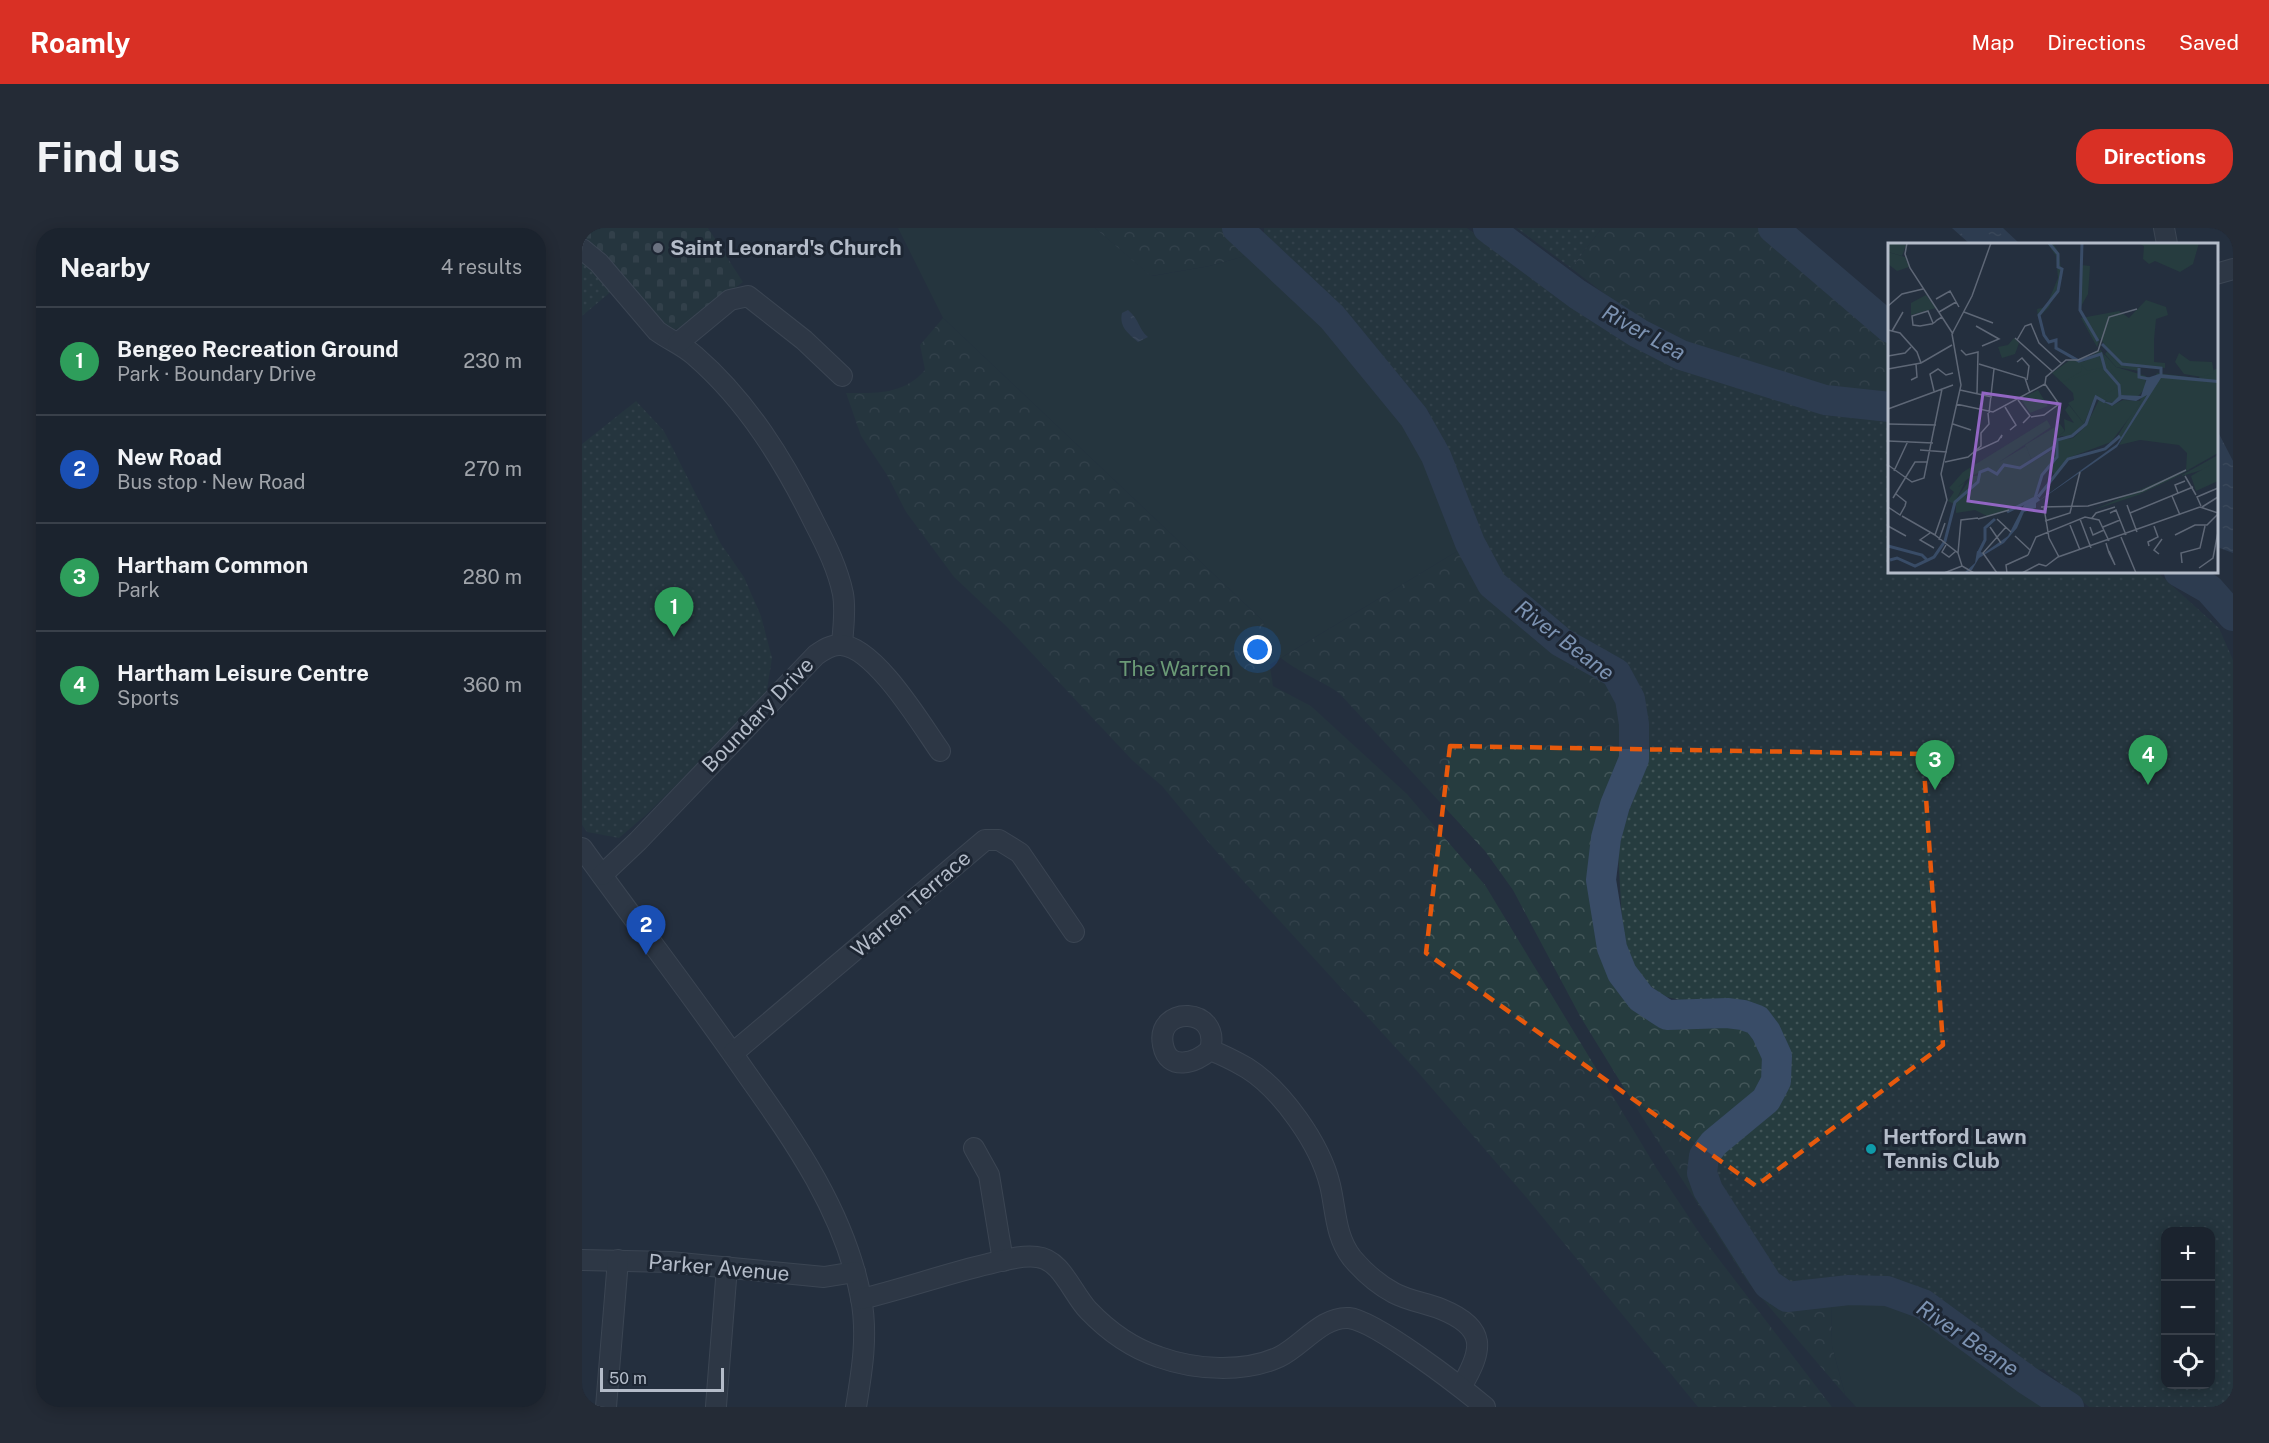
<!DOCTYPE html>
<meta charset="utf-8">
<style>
body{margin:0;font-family:"Public Sans",sans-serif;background:#242b36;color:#f1f3f6}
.controls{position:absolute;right:18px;bottom:18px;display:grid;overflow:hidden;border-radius:12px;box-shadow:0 3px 15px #0003}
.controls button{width:54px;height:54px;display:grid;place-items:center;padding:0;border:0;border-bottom:2px solid #39404a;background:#1b232e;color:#f1f3f6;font:30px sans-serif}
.scale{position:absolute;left:18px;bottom:15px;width:124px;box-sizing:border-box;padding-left:6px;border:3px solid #b4bcc9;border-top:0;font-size:16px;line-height:21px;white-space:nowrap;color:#b4bcc9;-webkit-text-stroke:4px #1d2633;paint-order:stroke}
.you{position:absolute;left:676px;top:422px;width:21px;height:21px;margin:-15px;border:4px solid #fff;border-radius:50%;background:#1a73e8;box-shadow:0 0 0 9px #1a73e833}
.badge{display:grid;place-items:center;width:39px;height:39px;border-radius:50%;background:#d93025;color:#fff;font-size:20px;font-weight:700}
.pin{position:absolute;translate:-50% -50px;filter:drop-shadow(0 2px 3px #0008)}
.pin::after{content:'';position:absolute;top:32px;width:21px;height:18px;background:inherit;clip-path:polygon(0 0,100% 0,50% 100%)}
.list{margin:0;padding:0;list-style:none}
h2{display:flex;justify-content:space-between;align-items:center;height:78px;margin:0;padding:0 24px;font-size:26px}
h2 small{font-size:20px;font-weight:400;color:#a0a4aa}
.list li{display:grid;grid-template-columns:39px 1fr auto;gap:18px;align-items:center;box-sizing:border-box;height:108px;padding:0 24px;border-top:2px solid #39404a}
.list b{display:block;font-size:22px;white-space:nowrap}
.list p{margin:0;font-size:20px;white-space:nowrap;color:#a0a4aa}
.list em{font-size:20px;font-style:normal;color:#a0a4aa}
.icon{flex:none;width:33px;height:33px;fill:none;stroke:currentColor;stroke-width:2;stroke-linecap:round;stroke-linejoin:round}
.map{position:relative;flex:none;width:1651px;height:1179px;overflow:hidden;border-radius:24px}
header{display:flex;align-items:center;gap:36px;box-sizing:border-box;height:84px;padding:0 30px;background:#d93025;color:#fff}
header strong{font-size:28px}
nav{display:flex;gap:33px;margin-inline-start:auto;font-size:21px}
.intro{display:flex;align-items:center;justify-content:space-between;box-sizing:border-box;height:144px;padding:0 36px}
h1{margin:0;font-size:42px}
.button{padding:15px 27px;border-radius:24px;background:#d93025;color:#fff;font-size:21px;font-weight:700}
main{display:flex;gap:36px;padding:0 36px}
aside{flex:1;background:#1b232e;border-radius:24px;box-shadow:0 3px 15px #0003}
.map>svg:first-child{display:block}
.grass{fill:#263c3f}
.forest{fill:url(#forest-crowns)}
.cemetery{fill:url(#cemetery-stones)}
.park{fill:url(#park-dots);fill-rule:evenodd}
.water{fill:url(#water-ripples)}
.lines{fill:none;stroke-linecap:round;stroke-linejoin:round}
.river{stroke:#394c67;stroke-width:30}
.street-casing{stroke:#565f6c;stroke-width:22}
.street{stroke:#38414e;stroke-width:20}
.marked{fill:none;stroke:#e8590c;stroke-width:4.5;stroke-dasharray:12 8;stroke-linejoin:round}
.worship-dot{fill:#6b7280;stroke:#1d2633;stroke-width:2}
.culture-dot{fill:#0f9aa8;stroke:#1d2633;stroke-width:2}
.labels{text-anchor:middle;stroke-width:6;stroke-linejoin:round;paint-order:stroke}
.poi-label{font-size:21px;font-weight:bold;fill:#b4bcc9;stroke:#1d2633;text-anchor:start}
.park-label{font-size:21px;fill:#6b9a76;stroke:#1d2633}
.street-label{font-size:21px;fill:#b4bcc9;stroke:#1d2633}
.water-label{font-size:22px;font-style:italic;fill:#7c92b1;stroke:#1d2633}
.inset-river{fill:none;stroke:#394c67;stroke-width:3}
.inset-road{fill:none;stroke:#5e6776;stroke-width:1.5}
.view{fill:#9266c3;fill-opacity:0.15;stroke:#9266c3;stroke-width:3}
.inset-edge{fill:none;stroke:#b4bcc9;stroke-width:3}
</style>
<header>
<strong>Roamly</strong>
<nav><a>Map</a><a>Directions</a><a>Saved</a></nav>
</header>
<div class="intro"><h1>Find us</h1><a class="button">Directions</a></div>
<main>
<aside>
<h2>Nearby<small>4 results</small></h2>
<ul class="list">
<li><span class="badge" style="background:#2e9e5b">1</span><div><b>Bengeo Recreation Ground</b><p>Park · Boundary Drive</p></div><em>230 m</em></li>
<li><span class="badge" style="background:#1a4fb4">2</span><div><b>New Road</b><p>Bus stop · New Road</p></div><em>270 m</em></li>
<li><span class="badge" style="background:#2e9e5b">3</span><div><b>Hartham Common</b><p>Park</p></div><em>280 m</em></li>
<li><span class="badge" style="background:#2e9e5b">4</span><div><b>Hartham Leisure Centre</b><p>Sports</p></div><em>360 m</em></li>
</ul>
</aside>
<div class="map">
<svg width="1651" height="1179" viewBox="0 0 1651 1179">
<defs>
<pattern id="forest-crowns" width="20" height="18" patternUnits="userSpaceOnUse" patternTransform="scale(1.5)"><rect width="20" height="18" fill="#263c3f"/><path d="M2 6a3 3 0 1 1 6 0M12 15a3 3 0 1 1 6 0" fill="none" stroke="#435659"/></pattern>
<pattern id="cemetery-stones" width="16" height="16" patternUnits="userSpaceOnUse" patternTransform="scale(1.5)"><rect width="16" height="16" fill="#263c3f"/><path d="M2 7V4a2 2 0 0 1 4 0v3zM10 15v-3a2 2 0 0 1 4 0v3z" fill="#435659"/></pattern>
<pattern id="park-dots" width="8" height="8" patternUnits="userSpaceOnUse" patternTransform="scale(1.5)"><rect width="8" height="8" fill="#263c3f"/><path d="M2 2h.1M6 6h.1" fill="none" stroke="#435659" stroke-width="1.8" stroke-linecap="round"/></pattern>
<pattern id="water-ripples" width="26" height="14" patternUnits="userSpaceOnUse" patternTransform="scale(1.5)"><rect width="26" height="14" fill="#394c67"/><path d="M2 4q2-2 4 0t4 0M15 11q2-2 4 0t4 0" fill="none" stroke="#53647b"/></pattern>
</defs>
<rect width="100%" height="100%" fill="#242f3e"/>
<!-- grass -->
<g class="grass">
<polygon points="316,0 513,0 570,48 627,38 674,25 760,113 822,191 836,211 879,321 687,437 681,393 361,90"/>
<polygon points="1295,1073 1325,1082 1358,1100 1386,1124 1466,1179 1274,1179 1263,1167 1250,1118 1249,1077"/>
</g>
<!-- forest -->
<g class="forest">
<polygon points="513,0 646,0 674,25 627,38 569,48"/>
<polygon points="1020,0 1181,0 1307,109 1307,164 1230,157 1100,118 1042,81 989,40"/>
<path d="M 361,90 L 681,393 L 691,458 L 729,478 L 825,566 L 903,657 L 1075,941 L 1120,1009 L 1250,1179 L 1116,1179 L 944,969 L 834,842 L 633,622 L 580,558 L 550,532 L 425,399 L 372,349 L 324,284 L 305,247 L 279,208 L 264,165 C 294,165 321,167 343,142 L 338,117 Z"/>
<path d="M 879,321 L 910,361 L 974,419 L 1022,443 L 1039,463 L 1050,504 L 1046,529 L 1018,591 L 1010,636 L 1022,735 L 1040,768 L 1069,790 L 1104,798 L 1151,795 L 1170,804 L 1181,818 L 1188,836 L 1183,853 L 1176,867 L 1144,891 L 1119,914 L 1111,945 L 1117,963 L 1193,1072 L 1220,1082 L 1249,1077 L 1250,1118 L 1263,1167 L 1165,1053 L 1055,881 L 998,788 L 931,662 L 903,623 L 757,465 C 738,452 716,444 699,430 Z"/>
</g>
<!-- cemetery -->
<polygon class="cemetery" points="0,0 126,0 161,54 103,99 89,102 74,94 0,5"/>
<!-- park -->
<g class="park">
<path d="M 682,0 L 885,0 L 950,49 L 1069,127 L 1129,152 L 1231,179 L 1307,185 L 1308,344 L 1575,344 L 1637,400 L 1651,432 L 1651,1179 L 1507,1179 L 1461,1141 L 1450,1143 C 1417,1118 1334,1047 1295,1048 C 1278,1048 1257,1051 1240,1056 C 1227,1059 1220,1065 1205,1059 L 1162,994 L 1137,951 L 1132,932 L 1132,924 L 1135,919 L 1194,877 L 1205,852 L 1204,828 L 1198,808 L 1198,800 L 1174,776 L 1151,772 L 1119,777 L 1081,768 L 1055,747 L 1041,710 L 1036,624 L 1044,591 L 1066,532 L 1065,503 L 1052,460 L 1044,442 L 969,394 L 928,357 L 899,315 L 854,209 L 853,200 L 847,184 L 721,51 L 682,13 ZM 1584,1004 L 1628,1004 L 1628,1156 L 1584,1156 Z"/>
<polygon points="935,0 1020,0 989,40"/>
<polygon points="0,26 31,62 0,88"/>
<polygon points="54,173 82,203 139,316 162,349 179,388 190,430 184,468 64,587 37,610 5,604 0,597 0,216"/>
</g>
<!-- water -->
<g class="water">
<polygon points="1370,0 1421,0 1438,16 1388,16"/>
<path d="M 546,82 C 558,92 556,101 566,109 L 556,114 C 546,105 537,99 540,85 Z"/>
<polygon points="1634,200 1651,233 1651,325 1635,319"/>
</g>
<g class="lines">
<!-- river -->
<g class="river">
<polyline points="655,0 750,89 832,189 854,228 888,315 910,356 979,414 1034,445 1048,471 1052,496 1052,531 1033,577 1024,610 1019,652 1030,720 1040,745 1059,770 1085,787 1145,785 1161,787 1175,792 1184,804 1195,828 1194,853 1184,872 1132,915 1122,928 1120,945 1126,962 1186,1056 1205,1069 1267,1062 1305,1063 1341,1076 1445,1152 1487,1179"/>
<polyline points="906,0 995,66 1056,105 1099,127 1243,172 1308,179"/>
<polyline points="1191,0 1308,100"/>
<polyline points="1597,344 1627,361 1651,388"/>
</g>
<defs>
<g id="street">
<polyline points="1582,0 1585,16"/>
<path d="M 0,21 L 17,35 L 75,103 C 87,112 101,117 113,128 C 165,173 202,233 232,294 C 244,317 256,341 261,366 C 264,383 261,400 260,417"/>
<polyline points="1634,46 1651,41"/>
<polyline points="96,115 148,72 166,68 222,112 260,148"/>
<path d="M 0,620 C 54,695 111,768 164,845 C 213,914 263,985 279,1070 C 286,1107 280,1143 274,1179"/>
<path d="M 20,647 L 56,613 L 234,427 C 241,422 250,416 259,417 C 293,419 339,496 358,523"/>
<path d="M 628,822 C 640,778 573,777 581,817 C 586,844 614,835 628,822 C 641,827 653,833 665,840 C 700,862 738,916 748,957 C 754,982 753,1008 770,1030 C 781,1043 797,1057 812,1065 C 827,1073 844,1075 859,1081 C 906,1100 901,1122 879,1159"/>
<polyline points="151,825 403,612 417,612 438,625 492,704"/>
<polyline points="392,920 407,947 421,1033"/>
<polyline points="0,1032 88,1034 242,1049 273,1044"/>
<path d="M 279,1071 C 322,1061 363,1046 406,1036 C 421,1032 440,1027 455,1029 C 479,1031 490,1065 506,1082 C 526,1103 550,1120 577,1129 C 613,1142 662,1145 697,1129 C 720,1118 740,1088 767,1090 C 794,1093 879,1159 903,1179"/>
<polyline points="134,1178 145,1039"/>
<polyline points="24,1179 36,1032"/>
</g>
</defs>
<!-- street casing -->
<use href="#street" class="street-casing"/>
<!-- street -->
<use href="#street" class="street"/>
</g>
<!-- marked area -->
<path d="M0 0H1651V1179H0ZM 868,518 L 1341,526 L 1361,817 L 1174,958 L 844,725 Z" fill="#242f3e" fill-opacity=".55" fill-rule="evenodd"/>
<path class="marked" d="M 868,518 L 1341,526 L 1361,817 L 1174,958 L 844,725 Z"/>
<!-- markers -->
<circle class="worship-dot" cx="76" cy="20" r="6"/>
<circle class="culture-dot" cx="1289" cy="921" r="6"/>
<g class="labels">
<!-- poi labels -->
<g class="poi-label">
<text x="88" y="27">Saint Leonard's Church</text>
<text x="1301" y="916">Hertford Lawn<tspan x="1301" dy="24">Tennis Club</tspan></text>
</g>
<!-- park labels -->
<g class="park-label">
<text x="593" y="448">The Warren</text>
</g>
<!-- street labels -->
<g class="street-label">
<text transform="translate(176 487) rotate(-46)" y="7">Boundary Drive</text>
<text transform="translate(329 676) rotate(-41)" y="7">Warren Terrace</text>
<text transform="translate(137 1040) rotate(5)" y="7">Parker Avenue</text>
</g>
<!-- water labels -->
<g class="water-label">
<text transform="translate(1062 104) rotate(29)" y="8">River Lea</text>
<text transform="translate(983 412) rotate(37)" y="8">River Beane</text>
<text transform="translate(1386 1110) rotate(34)" y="8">River Beane</text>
</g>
</g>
<!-- overview -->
<g transform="translate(1306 15)">
<rect width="330" height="330" fill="#242f3e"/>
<path d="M 0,0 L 18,2 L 14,13 L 0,9 ZM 210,111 L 217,112 L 228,124 L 258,133 L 257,146 L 248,155 L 237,152 L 221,160 L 207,153 L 196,181 L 180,160 L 186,157 L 185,150 L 164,130 L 182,117 L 195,119 ZM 330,125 L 330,210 L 286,235 L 250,252 L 205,267 L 298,227 L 299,210 L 291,202 L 252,197 L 231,202 L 234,197 L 229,194 L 269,130 L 310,135 ZM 172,181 L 177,188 L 164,198 L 164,205 L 143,216 L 137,202 ZM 330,212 L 330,222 L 294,233 L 294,232 ZM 84,233 L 90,233 L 89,238 L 67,258 Z" fill="#263c3f"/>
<path d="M 159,0 L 165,0 L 171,10 L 174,35 L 161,64 L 150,75 L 149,66 L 158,64 L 170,35 L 168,13 ZM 311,0 L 305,21 L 292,29 L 267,18 L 261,21 L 255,16 L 256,3 L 252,1 ZM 0,9 L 17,14 L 21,24 L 9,28 L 0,21 ZM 194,22 L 202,23 L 200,51 L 191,67 ZM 258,57 L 278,64 L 280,72 L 268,76 L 266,97 L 266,119 L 277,120 L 277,125 L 251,124 L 251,128 L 228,124 L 217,111 L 220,107 L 212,95 L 209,104 L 193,75 L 231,68 L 241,75 ZM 213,107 L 234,144 L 234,152 L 224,160 L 215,156 L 216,153 L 231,143 L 214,126 L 175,139 L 194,128 L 193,121 L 199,128 L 217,124 L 210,112 L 191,120 ZM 291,110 L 302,118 L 324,119 L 326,130 L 313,134 L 296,131 L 287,119 ZM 181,162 L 196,181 L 182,193 L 172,193 L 164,205 L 164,198 L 177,188 L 176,176 L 186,180 L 177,167 ZM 159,177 L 163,184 L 111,219 L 138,203 L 143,216 L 134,224 L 115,221 L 108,231 L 100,225 L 84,233 L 87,230 L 69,245 L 77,239 L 66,261 L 60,258 L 66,249 L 61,245 L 75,229 Z" fill="#263c3f"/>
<path d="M 38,52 L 48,65 L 23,72 L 23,60 ZM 126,95 L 131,100 L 127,111 L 114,115 L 110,104 L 120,102 ZM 150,147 L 160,163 L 142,170 L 133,156 ZM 212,155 L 223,163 L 235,157 L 254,158 L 223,199 L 180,215 L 167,232 L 160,225 L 169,217 L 171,197 L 185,195 L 198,183 ZM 166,206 L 168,214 L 152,234 L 146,255 L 131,265 L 99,273 L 87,267 L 68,270 L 68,259 L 90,239 L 93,230 L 101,227 L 109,232 L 116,223 L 134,225 ZM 322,222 L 330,222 L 330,238 L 308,248 L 303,233 Z" fill="#263c3f"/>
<path d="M 271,131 L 330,137 L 330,140 L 273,135 L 229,204 L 148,260 L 148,265 L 136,269 L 129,285 L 116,300 L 91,315 L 84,327 L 76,330 L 87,320 L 89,308 L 96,310 L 120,293 L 136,262 L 149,253 L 152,257 L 229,201 L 259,152 L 248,158 L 234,156 L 224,163 L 214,158 L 224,160 L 232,152 L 253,153 L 259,135 Z" fill="#394c67"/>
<path class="inset-river" d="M 161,0 L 170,11 L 170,24 L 174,26 L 170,48 L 151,72 L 156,92 L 161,99 L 168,97 L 168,105 L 191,118 L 213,111 L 217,126 L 231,142 L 232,154M 194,0 L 192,67 L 210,98M 214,101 L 234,121 L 273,125 L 273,132M 251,125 L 251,134 L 261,136M 150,254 L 180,216 L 217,206 L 232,193M 119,269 L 147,255 L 154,232 L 169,214 L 169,197 L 184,193 L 198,181 L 208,154 L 217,159M 0,303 L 34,312 L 39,317M 90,311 L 97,297 L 97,285 L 107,276M 2,317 L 9,315 L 27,323 L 46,314 L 57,298 L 67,259 L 90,239 L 92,229 L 100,226 L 109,231 L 116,222 L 132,225 L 167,203"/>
<path class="inset-road" d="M 19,0 L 17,11 L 22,25 L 65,91M 48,56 L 62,48 L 71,64M 0,63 L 14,51 L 35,46M 51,69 L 68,59M 76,69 L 105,80M 45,80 L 40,68 L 24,73 L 25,82 L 32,83 L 43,81 L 44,81 L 47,79 L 49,77 L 54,74M 88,83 L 111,96 L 94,103M 0,87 L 12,90 L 29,109 L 33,120M 4,88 L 15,69M 127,95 L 164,128M 129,97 L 137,83 L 143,81 L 151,100 L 174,121M 73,107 L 78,112 L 90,109 L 89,151M 0,113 L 17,110 L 23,104M 129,119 L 134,115 L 141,123 L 139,137M 91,121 L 137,135 L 142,150M 0,126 L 33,120 L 64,102M 23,137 L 29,134 L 28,121M 157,141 L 158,134 L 178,117 L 190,117 L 210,108 L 221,74 L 249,66M 72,147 L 104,154M 46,148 L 42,131 L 50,126 L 58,132 L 65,130M 130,157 L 142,173 L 135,180M 68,161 L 105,169 L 157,141M 117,164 L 128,182 L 122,187M 0,166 L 65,142M 101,170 L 106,126M 143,174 L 156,172 L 171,161 L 157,141M 0,181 L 48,182M 65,181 L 83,187M 0,198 L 45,200M 32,207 L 59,209M 88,208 L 110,198 L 114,192 L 113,195M 57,219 L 80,214 L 93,203 L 93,190 L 101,181 L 100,170M 0,222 L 24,239 L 36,235 L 54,146M 6,228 L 20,198M 297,233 L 308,252M 290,250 L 287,242 L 297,238M 284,253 L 292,272M 5,255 L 27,219 L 40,219M 239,262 L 249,289M 313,263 L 309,254 L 330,245M 0,264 L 12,272 L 17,263 L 18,259 L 8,251M 153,264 L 200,263 L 254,248 L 298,227M 312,264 L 330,270M 314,264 L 330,254M 156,265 L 161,295 L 171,314M 222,270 L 228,267 L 238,292M 242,270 L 305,244M 14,273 L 47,292M 204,275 L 208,270 L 227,264M 90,276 L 121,267M 109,276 L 123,289M 192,276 L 203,305M 157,278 L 182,270 L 192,229M 182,282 L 192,307M 0,283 L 18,293M 102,284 L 113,300M 202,284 L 205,292 L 216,287M 215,284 L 232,277M 42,290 L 32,297 L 46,305M 287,292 L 307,282 L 319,282 L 330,271M 127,293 L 142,307M 233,294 L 248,330M 51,297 L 57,280M 218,300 L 221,310 L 227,322 L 221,308M 58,302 L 54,309 L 61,314 L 68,308M 261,303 L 260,299 L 270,294 L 266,283M 70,310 L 73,277 L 90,275M 271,311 L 266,307 L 274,296M 140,312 L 148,294 L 197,274 L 211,277 L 221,298M 294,320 L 293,310 L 312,305 L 317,283M 158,323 L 170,314 L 312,264M 311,325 L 325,315 L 330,289M 56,330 L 74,323M 86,330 L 74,323 L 70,310 L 47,292 L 59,257 L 53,231 L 73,142 L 64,91 L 84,53 L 103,0M 109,330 L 95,310 L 118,284M 119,330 L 118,322 L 140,312M 134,330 L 151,321 L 158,323"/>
<path class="view" d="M 95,150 L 172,161 L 157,269 L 80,258 Z"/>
<rect width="330" height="330" class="inset-edge"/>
</g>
</svg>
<div class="controls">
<button>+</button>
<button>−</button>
<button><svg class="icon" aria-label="locate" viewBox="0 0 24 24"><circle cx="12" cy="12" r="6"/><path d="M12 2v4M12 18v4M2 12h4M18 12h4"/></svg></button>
</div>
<div class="scale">50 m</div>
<div class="you"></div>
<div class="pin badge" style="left:92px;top:409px;background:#2e9e5b">1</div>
<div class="pin badge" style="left:64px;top:727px;background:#1a4fb4">2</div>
<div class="pin badge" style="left:1353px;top:562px;background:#2e9e5b">3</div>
<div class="pin badge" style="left:1566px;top:557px;background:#2e9e5b">4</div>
</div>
</main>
